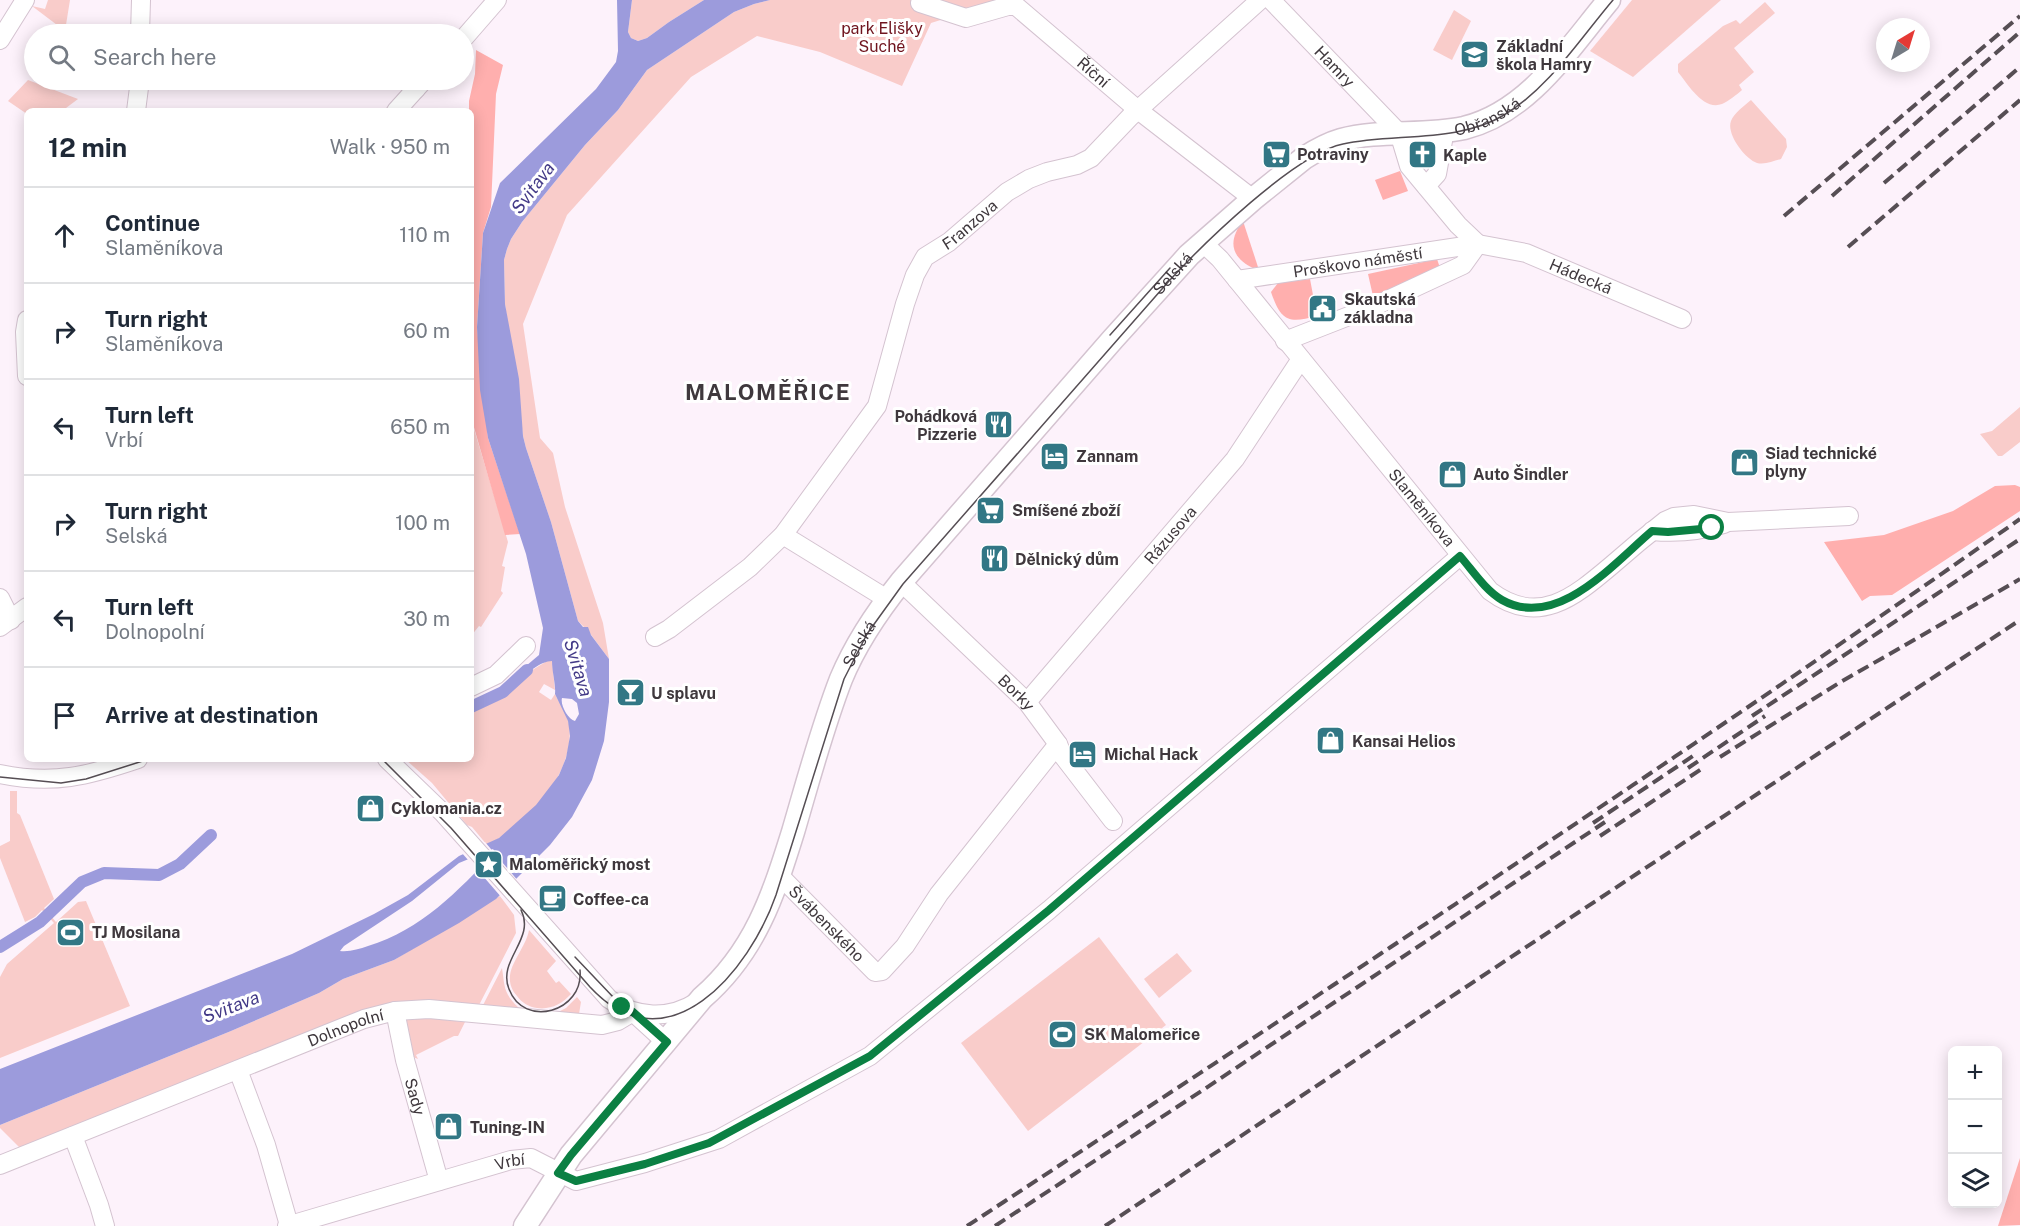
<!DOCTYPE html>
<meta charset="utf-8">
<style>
body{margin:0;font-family:"Public Sans",sans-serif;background:#f2f2f3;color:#1f2937}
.controls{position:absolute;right:18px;bottom:18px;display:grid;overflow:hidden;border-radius:9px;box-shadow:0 3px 15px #0003}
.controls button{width:54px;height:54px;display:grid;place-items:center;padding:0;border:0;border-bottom:2px solid #e0e1e3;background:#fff;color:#1f2937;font:30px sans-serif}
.compass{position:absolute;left:1876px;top:18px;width:54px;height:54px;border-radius:50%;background:#fff;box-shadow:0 3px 15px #0003;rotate:38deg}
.stop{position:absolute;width:18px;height:18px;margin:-14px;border:4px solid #0b8043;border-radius:50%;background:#fff}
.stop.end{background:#0b8043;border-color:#fff;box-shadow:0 2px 6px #0008}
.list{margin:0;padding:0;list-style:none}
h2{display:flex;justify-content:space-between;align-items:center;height:78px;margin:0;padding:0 24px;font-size:26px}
h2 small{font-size:20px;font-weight:400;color:#747a83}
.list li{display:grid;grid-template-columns:39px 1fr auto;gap:18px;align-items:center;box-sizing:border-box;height:96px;padding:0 24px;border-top:2px solid #e0e1e3}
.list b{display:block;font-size:22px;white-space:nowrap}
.list p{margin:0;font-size:20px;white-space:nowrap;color:#747a83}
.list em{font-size:20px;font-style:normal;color:#747a83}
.icon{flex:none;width:33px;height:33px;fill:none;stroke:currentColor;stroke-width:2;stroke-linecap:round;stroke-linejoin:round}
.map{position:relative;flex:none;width:2020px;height:1226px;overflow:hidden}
.search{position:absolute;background:#fff;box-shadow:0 3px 15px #0003;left:24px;top:24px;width:450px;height:66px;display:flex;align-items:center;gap:15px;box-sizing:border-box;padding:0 21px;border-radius:33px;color:#747a83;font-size:22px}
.panel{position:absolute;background:#fff;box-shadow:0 3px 15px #0003;left:24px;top:108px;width:450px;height:654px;border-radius:9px}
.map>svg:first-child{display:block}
.green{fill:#f9ccca}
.forest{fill:#ffafae}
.water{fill:#9c9bdc;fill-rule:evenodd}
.pier{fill:#fdf2fb}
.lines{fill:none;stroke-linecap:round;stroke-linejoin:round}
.canal{stroke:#9c9bdc;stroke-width:12}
.minor-casing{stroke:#d4c3d0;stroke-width:20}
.major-casing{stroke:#d4c3d0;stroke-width:25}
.minor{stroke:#fff;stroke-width:18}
.major{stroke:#fff;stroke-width:22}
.tram{stroke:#564e54;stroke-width:1.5}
.rail{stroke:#564e54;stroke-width:4;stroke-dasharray:12 6;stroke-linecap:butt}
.route{stroke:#0b8043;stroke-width:8}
.labels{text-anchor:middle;stroke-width:6;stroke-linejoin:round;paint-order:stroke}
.park-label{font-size:16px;fill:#6f141e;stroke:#fff}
.poi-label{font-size:16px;font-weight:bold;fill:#3f383d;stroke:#fff;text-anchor:start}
.street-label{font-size:16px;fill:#3f383d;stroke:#fff}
.water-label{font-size:18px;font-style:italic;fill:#433a87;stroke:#fff}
.district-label{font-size:22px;font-weight:bold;letter-spacing:1.5px;fill:#3f383d;stroke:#fff}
</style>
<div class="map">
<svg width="2020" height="1226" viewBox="0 0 2020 1226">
<rect width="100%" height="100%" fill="#fdf2fb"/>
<!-- green -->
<g class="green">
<polygon points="48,0 70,0 65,31 32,6 45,9"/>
<polygon points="632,0 704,0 669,22 647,38 638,41 631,38 628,32"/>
<polygon points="770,0 1005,0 931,23 902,86 820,52 757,36 691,77 567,215 523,324 540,438 553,453 565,507 603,623 609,659 589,632 578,621 551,522 526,448 523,436 505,304 504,260 507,249 511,239 522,222 585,145 618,110 647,70 734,12 754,4"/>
<polygon points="1632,0 1721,0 1633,77 1590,51"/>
<path d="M 1765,2 L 1775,13 L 1734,48 L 1754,72 L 1739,85 L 1742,90 C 1736,95 1729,101 1722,104 C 1703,111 1688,84 1678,72 L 1678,64 L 1723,26 L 1736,20 L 1740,24 Z"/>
<polygon points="1454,10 1471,21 1452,60 1433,50"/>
<polygon points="28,80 78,99 62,111 27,111 27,114 8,101"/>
<path d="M 1751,100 L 1786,139 L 1787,147 L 1781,159 C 1773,161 1765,165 1757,163 C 1745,159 1726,134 1731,121 C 1734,113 1744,106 1751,100 Z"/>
<polygon points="2020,407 2020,442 2002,456 1998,456 1980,434 1992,431"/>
<polygon points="471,419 508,542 502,566 505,567 501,591 503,593 481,627 479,626 471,636"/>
<path d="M 547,661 L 552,661 L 555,690 L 544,684 L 539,692 L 551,700 L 555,694 C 559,703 567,714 569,724 C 576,773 528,824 487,845 L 472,827 L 467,825 L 432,783 L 405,759 L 471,759 L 471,711 L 506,696 L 524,675 Z"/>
<polygon points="10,791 17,791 17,813 20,815 54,899 44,908 56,922 78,902 86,901 130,1006 0,1058 0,977 7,964 54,923 42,910 35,917 25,922 0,858 0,846 10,841"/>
<polygon points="500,896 514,915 516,933 477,1009 430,1004 23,1151 0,1128 0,1125 231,1031 319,993 343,979 394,960"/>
<path d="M 529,930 L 556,961 L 547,971 L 556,983 L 559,981 L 571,994 C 562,1004 550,1010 537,1008 C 529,1007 522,1003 517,996 C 497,973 525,953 529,930 Z"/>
<polygon points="1099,937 1166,1025 1028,1131 961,1043"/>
<polygon points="1177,953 1192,971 1159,998 1144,979"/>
<path d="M 502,968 C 505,987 503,993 519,1008 L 481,1009 Z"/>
<polygon points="577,997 581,1002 578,1020 554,1014 566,1008"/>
<polygon points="427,1018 465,1022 458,1036 454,1036 416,1055 418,1059 410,1056 406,1020"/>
</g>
<!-- forest -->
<g class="forest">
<polygon points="476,50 503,65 496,94 491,207 483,233 477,327 488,438 520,534 505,535 471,417 471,111 469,111 469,101 475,74"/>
<polygon points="1400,171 1408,191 1383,200 1375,180"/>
<path d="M 1243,221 L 1258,267 L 1253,268 C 1230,257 1228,240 1243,221 Z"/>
<polygon points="1437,259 1440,268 1373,296 1368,274"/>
<path d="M 1310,279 L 1317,316 C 1288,324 1281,321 1271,292 L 1278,283 Z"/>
<polygon points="2015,485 2020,487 2020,511 1892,595 1870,596 1862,601 1824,542 1884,535 1953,511 1995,486"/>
<polygon points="2020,1158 2020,1225 1998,1226"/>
</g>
<!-- water -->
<path class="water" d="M 617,0 L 632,0 L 628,32 L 631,38 L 638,41 L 647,38 L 669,22 L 704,0 L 770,0 L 754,4 L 734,12 L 647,70 L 618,110 L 585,145 L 522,222 L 511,239 L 507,249 L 504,260 L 505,304 L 519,379 L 523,436 L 526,448 L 551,522 L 578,621 L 583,627 L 588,627 L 591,635 L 609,659 L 609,702 L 604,741 L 592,780 L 572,817 L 550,845 L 496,899 L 459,923 L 394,960 L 343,979 L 319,993 L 231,1031 L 0,1125 L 0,1069 L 292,954 L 374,914 L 408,895 L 459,856 L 499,838 L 536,805 L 559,775 L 566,758 L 570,736 L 568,721 L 555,694 C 556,685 552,672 552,661 C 541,661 526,673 519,682 L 515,678 L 520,671 L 539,655 L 543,628 L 526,554 L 488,438 L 480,390 L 477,327 L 483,233 L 500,183 L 596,89 L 616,62 L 618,51 ZM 562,698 L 572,699 L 577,703 L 579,714 L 575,721 C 568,719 560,705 562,698 ZM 493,849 L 495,852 C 458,891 421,930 368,946 C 359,949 350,952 340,951 L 344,946 L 412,901 L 459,863 Z"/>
<!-- pier -->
<polygon class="pier" points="485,842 519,882 502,898 476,868 490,853 469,861 461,852"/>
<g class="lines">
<!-- canal -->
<g class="canal">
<polyline points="471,707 503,692 527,670"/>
<polyline points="0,947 40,922 82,882 104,873 159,875 180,864 211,835"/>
</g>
<defs>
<g id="minor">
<path id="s1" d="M 1271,0 L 1399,133 L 1409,166 L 1458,225 L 1478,244"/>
<path id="s2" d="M 920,3 L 966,18 L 1008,6 L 1016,6 L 1138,110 L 1253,199"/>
<polyline points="140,34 141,0"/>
<polyline points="464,38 497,0"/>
<polyline points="0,40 25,0"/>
<polyline points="396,80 404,80 416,89"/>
<polyline points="136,111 140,80"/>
<polyline points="396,111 424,80"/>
<polyline points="1426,186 1437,174 1445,130"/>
<path id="s3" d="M 1202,242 L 1220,259 L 1490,591 C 1538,627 1573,598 1612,565 C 1629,550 1647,535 1665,521 L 1674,517 L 1694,515 L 1728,522 L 1849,516"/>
<path id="s4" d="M 1237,280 L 1478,244 L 1526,253 L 1682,319"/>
<polyline points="27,320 25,332 27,376"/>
<polyline points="1285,341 1377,305 1463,265 1478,244"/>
<path d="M 1652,531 C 1675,533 1701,531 1724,524"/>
<polyline points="783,535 887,599"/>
<path id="s5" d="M 901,582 L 1027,702 L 1058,744 L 1063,756 L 1113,821"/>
<polyline points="0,598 11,620"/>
<polyline points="0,627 27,607"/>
<path id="s6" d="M 655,637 L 669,629 L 750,567 L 783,535 L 877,406 L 905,304 L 915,275 L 925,257 L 949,242 L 1007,192 L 1029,179 L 1047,172 L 1077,165 L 1091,158 L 1130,117 L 1260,0"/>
<polyline points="471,687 496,675 526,646"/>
<path id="s7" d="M 1027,702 L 1235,459 L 1301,359"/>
<path d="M 387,759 L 443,813 L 609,999 C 636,1018 669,1020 697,1002"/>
<path d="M 0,774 C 53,785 88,776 138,759"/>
<path id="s8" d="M 779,875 L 875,972 L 882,971 L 905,946 L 939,894 L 1058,744"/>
<path id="s9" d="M 395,1011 L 405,1060 L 439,1181"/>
<polyline points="633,1012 667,1043"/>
<polyline points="238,1070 266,1145 289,1225"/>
<polyline points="73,1136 99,1205 105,1226"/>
<path id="s10" d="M 0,1165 L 364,1019 L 395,1011 L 429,1009 L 602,1025 L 618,1021 L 633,1012"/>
<path id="s11" d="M 287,1226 L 511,1160 L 531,1158 L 576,1181 L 645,1163 L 719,1139 L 870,1056 L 1049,910 L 1460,556"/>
</g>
<g id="major">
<path id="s12" d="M 525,1226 L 571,1155 L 702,998 C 755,952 773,896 793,832 C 808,781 822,728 841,679 C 856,643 877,612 901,582 L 1113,339 L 1189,255 L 1253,199 L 1304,158 C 1315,151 1327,144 1341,140 C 1380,129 1423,137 1464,128 C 1529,112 1568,49 1609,0"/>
</g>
</defs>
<!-- minor casing -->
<use href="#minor" class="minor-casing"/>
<!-- major casing -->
<use href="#major" class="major-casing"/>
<!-- minor -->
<use href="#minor" class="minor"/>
<!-- major -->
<use href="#major" class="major"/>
<!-- tram -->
<g class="tram">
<polyline points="1110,335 1170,268"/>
<path d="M 382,759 L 451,828 L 590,987 C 668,1071 750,970 776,895 L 844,679 L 867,634 L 903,584 L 1169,281 C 1203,244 1295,154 1343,144 C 1394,133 1458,143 1504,115 C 1549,88 1579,40 1613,0"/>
<polyline points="0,777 61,783 86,779 149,759"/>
<path d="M 521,910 C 536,939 497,960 509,989 C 524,1029 584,1012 580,970"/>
<polyline points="575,957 614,998"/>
</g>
<!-- rail -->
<g class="rail">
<polyline points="1884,183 2020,67"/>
<polyline points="1832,196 2020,32"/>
<polyline points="1784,216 2020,16"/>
<polyline points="1848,247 2020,100"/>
<polyline points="1752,716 2020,539"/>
<polyline points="1720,757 1839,683 2020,579"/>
<polyline points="1688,768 1765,716"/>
<polyline points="1593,823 1693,756"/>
<polyline points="1600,836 1703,768"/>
<path d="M 967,1226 C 1321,994 1674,762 2020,519"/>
<polyline points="995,1226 1203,1090 1605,822"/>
<polyline points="1105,1226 2020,620"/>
</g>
</g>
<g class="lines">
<!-- route -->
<path class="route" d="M 622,1007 L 633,1012 L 667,1042 L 571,1155 L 558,1173 L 576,1181 L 645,1164 L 709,1143 L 870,1056 L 1049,910 L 1460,556 C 1473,571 1485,590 1502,600 C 1557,631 1614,563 1652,531 L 1668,532 L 1712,528"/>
</g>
<!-- icons -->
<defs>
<symbol id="school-square" viewBox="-11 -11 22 22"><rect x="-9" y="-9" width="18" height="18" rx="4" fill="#327785" stroke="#fff"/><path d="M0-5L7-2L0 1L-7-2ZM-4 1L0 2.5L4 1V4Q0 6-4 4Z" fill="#fff"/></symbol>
<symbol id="supermarket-square" viewBox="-11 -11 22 22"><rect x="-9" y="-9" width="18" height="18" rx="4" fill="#327785" stroke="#fff"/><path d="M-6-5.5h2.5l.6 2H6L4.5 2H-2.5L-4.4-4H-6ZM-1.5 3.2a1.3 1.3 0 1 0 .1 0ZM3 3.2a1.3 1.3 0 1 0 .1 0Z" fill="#fff"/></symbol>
<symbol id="church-square" viewBox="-11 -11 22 22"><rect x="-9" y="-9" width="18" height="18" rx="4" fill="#327785" stroke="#fff"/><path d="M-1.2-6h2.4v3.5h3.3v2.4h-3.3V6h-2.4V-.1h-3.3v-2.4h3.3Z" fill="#fff"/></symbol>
<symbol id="civic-square" viewBox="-11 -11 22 22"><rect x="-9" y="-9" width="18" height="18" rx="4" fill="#327785" stroke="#fff"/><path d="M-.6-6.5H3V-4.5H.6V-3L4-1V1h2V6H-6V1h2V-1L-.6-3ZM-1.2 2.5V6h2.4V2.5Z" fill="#fff"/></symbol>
<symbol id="restaurant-square" viewBox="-11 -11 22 22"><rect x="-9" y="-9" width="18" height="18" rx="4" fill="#327785" stroke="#fff"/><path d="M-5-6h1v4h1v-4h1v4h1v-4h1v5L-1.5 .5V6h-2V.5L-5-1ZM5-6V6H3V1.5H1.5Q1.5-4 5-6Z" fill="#fff"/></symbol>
<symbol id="hotel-square" viewBox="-11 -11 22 22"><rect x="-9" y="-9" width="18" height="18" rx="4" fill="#327785" stroke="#fff"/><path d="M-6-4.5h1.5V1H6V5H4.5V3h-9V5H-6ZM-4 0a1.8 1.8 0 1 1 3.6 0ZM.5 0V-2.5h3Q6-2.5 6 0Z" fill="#fff"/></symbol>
<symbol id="shop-square" viewBox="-11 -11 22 22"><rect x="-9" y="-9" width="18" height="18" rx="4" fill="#327785" stroke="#fff"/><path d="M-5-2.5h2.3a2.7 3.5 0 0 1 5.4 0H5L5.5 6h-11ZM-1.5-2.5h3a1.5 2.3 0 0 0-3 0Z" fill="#fff"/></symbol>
<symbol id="bar-square" viewBox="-11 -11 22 22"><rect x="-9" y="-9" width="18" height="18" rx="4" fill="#327785" stroke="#fff"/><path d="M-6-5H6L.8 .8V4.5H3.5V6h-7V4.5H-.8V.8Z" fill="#fff"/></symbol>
<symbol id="sight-square" viewBox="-11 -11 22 22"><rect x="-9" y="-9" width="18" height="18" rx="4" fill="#327785" stroke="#fff"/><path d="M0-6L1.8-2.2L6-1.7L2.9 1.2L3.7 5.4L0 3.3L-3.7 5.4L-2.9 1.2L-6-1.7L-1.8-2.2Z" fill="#fff"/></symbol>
<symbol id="cafe-square" viewBox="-11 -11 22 22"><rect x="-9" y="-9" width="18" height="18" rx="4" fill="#327785" stroke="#fff"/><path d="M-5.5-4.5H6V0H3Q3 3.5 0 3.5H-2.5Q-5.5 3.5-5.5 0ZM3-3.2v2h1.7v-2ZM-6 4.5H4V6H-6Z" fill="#fff"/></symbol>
<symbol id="stadium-square" viewBox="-11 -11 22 22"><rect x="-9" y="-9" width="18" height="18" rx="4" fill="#327785" stroke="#fff"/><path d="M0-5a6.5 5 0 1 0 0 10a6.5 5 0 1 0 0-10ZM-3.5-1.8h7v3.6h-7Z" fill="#fff"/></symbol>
</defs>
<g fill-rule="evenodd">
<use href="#school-square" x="1458" y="38" width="33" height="33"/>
<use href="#supermarket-square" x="1260" y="138" width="33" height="33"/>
<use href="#church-square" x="1406" y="138" width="33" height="33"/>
<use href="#civic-square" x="1306" y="292" width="33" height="33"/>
<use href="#restaurant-square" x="982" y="408" width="33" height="33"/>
<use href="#hotel-square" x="1038" y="440" width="33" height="33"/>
<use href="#shop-square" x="1728" y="446" width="33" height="33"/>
<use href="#shop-square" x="1436" y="458" width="33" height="33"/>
<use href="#supermarket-square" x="974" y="494" width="33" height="33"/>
<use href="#restaurant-square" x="978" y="542" width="33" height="33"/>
<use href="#bar-square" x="614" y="676" width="33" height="33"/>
<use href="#shop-square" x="1314" y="724" width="33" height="33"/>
<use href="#hotel-square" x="1066" y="738" width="33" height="33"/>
<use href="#shop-square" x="354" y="792" width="33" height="33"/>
<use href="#sight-square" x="472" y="848" width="33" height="33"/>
<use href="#cafe-square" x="536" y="882" width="33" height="33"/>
<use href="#stadium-square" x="54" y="916" width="33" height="33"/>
<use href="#stadium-square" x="1046" y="1018" width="33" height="33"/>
<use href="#shop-square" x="432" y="1110" width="33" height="33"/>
</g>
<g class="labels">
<!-- park labels -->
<g class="park-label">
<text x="882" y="34">park Elišky<tspan x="882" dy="18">Suché</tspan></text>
</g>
<!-- poi labels -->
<g class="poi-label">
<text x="1496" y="52">Základní<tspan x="1496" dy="18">škola Hamry</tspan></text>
<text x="1297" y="160">Potraviny</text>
<text x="1443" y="161">Kaple</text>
<text x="1344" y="305">Skautská<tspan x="1344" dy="18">základna</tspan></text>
<text x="977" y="422" text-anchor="end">Pohádková<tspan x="977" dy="18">Pizzerie</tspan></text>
<text x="1765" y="459">Siad technické<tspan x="1765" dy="18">plyny</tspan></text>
<text x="1076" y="462">Zannam</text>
<text x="1473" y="480">Auto Šindler</text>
<text x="1012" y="516">Smíšené zboží</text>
<text x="1015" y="565">Dělnický dům</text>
<text x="651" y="699">U splavu</text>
<text x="1352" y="747">Kansai Helios</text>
<text x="1104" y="760">Michal Hack</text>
<text x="391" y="814">Cyklomania.cz</text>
<text x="509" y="870">Maloměřický most</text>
<text x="573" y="905">Coffee-ca</text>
<text x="92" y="938">TJ Mosilana</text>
<text x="1084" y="1040">SK Malomeřice</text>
<text x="470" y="1133">Tuning-IN</text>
</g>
<!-- street labels -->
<g class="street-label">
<text dy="6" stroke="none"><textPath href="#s1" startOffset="92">Hamry</textPath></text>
<text dy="6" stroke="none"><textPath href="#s2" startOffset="202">Říční</textPath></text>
<text dy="6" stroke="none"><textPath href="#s12" startOffset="1533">Obřanská</textPath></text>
<text dy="6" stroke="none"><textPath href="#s6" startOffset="536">Franzova</textPath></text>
<text dy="6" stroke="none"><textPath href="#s4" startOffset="122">Proškovo náměstí</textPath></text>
<text dy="6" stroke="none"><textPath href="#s12" startOffset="1167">Selská</textPath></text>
<text dy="6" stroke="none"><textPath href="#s4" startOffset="352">Hádecká</textPath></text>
<text dy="6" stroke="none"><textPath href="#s3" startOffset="345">Slaměníkova</textPath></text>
<text dy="6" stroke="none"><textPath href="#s7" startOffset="220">Rázusova</textPath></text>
<text dy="6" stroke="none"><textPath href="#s12" startOffset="681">Selská</textPath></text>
<text dy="6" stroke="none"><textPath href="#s5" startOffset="160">Borky</textPath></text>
<text dy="6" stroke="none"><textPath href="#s8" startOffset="68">Švábenského</textPath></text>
<text dy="6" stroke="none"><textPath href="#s10" startOffset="372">Dolnopolní</textPath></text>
<text dy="6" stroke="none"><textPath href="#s9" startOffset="88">Sady</textPath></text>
<text dy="6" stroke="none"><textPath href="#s11" startOffset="232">Vrbí</textPath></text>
</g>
<!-- water labels -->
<g class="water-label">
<text transform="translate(533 188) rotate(-53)" y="6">Svitava</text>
<text transform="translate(578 668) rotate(73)" y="6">Svitava</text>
<text transform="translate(231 1007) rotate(-21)" y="6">Svitava</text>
</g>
<!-- district labels -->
<g class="district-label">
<text x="768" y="400">MALOMĚŘICE</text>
</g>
</g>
</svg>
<div class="controls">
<button>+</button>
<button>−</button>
<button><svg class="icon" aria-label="layers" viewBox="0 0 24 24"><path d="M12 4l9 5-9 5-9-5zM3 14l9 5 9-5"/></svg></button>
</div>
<svg class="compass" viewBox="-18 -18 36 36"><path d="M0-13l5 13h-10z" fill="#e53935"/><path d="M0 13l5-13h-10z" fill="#747a83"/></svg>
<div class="stop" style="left:1712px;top:528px"></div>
<div class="stop end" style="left:622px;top:1007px"></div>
<div class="search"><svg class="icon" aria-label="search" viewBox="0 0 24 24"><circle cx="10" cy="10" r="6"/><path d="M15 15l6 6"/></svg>Search here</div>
<section class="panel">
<h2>12 min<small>Walk · 950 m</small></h2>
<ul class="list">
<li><svg class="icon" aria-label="ahead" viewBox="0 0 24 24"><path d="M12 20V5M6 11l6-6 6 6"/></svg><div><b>Continue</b><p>Slaměníkova</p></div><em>110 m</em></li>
<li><svg class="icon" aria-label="right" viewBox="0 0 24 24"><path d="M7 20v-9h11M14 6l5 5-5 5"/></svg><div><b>Turn right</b><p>Slaměníkova</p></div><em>60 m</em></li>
<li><svg class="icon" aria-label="left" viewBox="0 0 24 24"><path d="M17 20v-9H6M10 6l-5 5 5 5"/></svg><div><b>Turn left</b><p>Vrbí</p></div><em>650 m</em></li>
<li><svg class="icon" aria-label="right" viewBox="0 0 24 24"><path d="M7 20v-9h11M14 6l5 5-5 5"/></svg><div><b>Turn right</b><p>Selská</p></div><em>100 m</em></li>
<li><svg class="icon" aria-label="left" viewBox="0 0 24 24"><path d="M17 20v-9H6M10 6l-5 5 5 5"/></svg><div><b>Turn left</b><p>Dolnopolní</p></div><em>30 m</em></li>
<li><svg class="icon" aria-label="arrive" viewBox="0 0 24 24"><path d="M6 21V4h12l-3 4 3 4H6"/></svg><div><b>Arrive at destination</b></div></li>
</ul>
</section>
</div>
